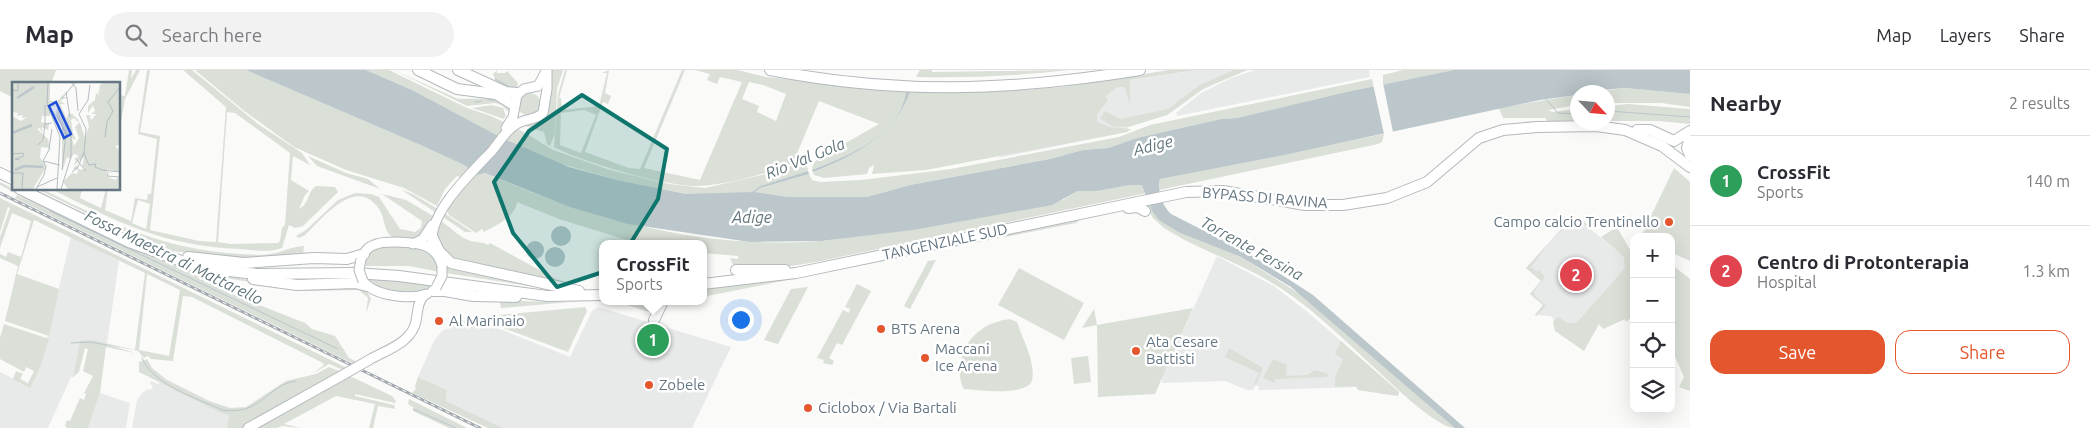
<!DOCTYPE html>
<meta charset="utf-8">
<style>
body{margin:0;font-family:Ubuntu,sans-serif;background:#f2f2f3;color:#2b2b33}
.controls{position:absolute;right:15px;bottom:15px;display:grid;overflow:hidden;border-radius:10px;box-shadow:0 5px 20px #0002}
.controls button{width:45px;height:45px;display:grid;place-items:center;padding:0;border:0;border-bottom:1px solid #e1e1e2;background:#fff;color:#2b2b33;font:25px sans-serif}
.compass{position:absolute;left:1570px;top:15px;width:45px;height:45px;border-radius:50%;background:#fff;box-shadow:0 5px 20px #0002;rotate:116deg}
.you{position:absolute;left:740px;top:249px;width:18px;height:18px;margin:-12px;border:4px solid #fff;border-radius:50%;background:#1a73e8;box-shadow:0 0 0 8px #1a73e833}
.badge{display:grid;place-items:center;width:32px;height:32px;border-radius:50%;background:#e4572e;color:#fff;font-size:16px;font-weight:700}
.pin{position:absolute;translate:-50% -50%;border:2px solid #fff;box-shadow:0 1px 5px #0006}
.popup{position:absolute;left:599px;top:170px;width:108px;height:65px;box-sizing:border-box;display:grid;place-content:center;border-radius:10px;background:#fff;filter:drop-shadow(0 1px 4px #0005);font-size:16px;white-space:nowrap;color:#7c7c81}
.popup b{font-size:19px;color:#2b2b33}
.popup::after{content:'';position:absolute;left:50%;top:100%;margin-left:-10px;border:10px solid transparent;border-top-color:#fff}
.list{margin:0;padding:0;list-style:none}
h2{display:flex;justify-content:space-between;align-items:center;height:65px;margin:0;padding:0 20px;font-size:21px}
h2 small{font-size:16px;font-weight:400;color:#7c7c81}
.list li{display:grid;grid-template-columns:32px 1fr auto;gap:15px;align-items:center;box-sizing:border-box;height:90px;padding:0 20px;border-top:1px solid #e1e1e2}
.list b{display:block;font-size:19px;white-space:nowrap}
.list p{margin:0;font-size:16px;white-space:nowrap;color:#7c7c81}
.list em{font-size:16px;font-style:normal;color:#7c7c81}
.actions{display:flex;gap:10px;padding:15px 20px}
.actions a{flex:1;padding:11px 0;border:1px solid #e4572e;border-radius:15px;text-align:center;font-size:18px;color:#e4572e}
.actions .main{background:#e4572e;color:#fff}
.icon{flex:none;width:28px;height:28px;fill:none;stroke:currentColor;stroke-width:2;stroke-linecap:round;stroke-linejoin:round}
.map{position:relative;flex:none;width:1690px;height:358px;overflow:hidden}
header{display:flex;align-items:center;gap:30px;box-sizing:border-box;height:70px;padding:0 25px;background:#fff;border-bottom:1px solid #e1e1e2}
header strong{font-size:24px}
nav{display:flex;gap:28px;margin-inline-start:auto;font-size:18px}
.search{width:350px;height:45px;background:#f2f2f3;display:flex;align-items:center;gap:12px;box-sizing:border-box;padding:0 18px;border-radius:28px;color:#7c7c81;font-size:19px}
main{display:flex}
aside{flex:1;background:#fff}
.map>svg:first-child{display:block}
.built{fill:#e8e9e9}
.green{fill:#dadfd7;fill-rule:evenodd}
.water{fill:#bbc7cb}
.pier{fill:#fafaf8}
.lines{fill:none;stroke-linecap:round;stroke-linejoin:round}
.stream{stroke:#bbc7cb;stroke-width:1}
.major-casing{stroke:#b5babe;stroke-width:11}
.highway-casing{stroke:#b4b9bd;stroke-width:12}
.major{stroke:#fff;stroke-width:9}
.highway{stroke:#fff;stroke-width:10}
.rail-casing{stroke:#a2aab0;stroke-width:3}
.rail{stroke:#fff;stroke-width:1;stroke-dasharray:4;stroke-linecap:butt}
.major-bridge-casing{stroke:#b5babe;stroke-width:11;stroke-linecap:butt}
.major-bridge{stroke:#fff;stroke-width:9}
.marked{fill:#0f766e;fill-opacity:0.2;stroke:#0f766e;stroke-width:4;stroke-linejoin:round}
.poi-dot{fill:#e4572e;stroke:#fff;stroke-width:2}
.labels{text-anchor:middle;stroke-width:5;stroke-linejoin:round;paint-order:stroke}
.street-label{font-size:15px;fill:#657683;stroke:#fff}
.poi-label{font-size:15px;fill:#657683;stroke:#fff;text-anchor:start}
.water-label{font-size:16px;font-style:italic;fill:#60757c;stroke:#fff}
.inset-river{fill:none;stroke:#bbc7cb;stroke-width:2.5}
.inset-road{fill:none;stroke:#b5bdc2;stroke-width:1}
.view{fill:#1d4ed8;fill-opacity:0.15;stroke:#1d4ed8;stroke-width:2.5}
.inset-edge{fill:none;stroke:#657683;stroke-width:2.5}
</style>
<header>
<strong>Map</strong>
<div class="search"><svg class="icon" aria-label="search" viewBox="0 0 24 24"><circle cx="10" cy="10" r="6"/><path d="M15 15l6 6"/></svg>Search here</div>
<nav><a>Map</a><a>Layers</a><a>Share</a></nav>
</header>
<main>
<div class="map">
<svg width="1690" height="358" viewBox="0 0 1690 358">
<rect width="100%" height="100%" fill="#fafaf8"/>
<!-- built -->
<g class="built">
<polygon points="1196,0 1247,0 1203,19 1167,45 1128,57 1127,62 998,88 1126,11"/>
<polygon points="1255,0 1369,0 1370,7 1177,46 1176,43 1201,23 1231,8"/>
<polygon points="1576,147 1624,187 1626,193 1625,198 1564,266 1551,246 1535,245 1543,235 1530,224 1541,211 1526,198 1570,149"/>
<polygon points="71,167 119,191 107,273 80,271 73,307 71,307 48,358 0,358 0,302 30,317 40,298"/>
<polygon points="1217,186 1274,216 1310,244 1399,322 1398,326 1358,320 1356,317 1258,320 1259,317 1256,315 1253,320 1247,320 1225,311 1162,313 1162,308"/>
<polygon points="598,237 731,277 692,358 503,358 446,331 447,320 418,307 434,271 442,261 463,251 499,245 495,257 570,287 592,241"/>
<polygon points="151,311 158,314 160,312 221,343 230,345 227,358 132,358 137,330 142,323 148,319 151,320 153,316 150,314"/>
<polygon points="100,323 130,333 126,358 88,358"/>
</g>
<!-- green -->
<g class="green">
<polygon points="0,0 56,0 51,14 14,14 14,28 0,21"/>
<polygon points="129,0 132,0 131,9 136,0 140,0 125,29 119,63 119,25 125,26"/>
<path d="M 147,0 L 150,0 L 140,62 L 160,66 L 150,160 L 199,171 L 216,172 L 226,37 L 183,0 L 192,0 L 258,54 L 302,83 L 310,95 L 293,86 L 291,110 L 309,121 L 305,125 L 299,139 C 310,133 307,122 316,116 L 335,117 L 338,122 L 303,156 L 295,158 L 289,155 L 282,178 C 269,183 254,180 240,179 C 163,176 118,152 51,119 L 82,119 L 80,128 L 101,138 L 106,119 L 108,119 L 105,140 L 131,151 L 135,128 L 147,130 L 148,124 L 151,124 L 157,69 L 138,64 ZM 227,42 L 235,43 L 290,83 L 285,155 L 282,158 L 280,171 L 278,173 L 230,174 L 218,172 ZM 138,130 L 150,134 L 146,159 L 132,153 Z"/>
<path d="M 195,0 L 246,0 L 425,77 L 464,95 L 478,105 L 485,103 C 590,149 704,180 820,171 C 846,169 872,162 898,158 C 953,148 1008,139 1063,130 L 1078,121 L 1097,121 L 1130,115 L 1142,115 L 1147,123 L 816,192 L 785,197 L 734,197 L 730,188 L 738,189 L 738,186 L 703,183 L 703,174 L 640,174 L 559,149 L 517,132 C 516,146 496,156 484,162 L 482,159 L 476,163 L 449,145 L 447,141 L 469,110 L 457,106 L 445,119 L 437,136 L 404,118 L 346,100 L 294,77 L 243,40 Z"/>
<polygon points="366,0 389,0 467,38 491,46 522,61 553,80 610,100 669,114 705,118 771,103 799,93 807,96 808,101 760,116 752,122 725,124 686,124 617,110 552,91 494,64 412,20"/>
<polygon points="394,0 458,29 501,28 510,35 512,43 509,52 509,42 501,35 495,33 467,36"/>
<polygon points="497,0 497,3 505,3 507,1 518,13 516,21 497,14 493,4"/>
<path d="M 549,0 L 563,0 L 557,19 L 555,63 L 550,76 L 547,74 L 544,62 L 522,55 C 559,47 548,32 549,0 Z"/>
<path d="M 565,0 L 567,0 L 559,28 L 561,28 L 562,40 L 599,36 L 607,3 L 602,3 L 609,0 L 605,23 L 611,26 L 608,34 L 603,32 L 585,82 L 629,98 L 640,99 L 682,0 L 685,0 L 644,98 L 700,110 L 742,12 L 720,7 L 717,14 L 707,10 L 710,4 L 695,0 L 737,0 L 766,7 L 906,22 C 899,66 848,86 812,100 L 812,97 L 816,90 L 879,54 L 819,31 L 793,93 C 767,104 729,114 701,116 C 670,118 582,92 554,77 L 558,24 ZM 749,12 L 763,15 L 786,24 L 776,51 L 757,42 L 759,36 L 742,29 ZM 584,40 L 596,45 L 581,83 L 560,75 L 561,43 Z"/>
<path d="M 920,0 L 932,0 L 932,2 L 1069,0 C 1018,6 968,8 916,7 Z"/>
<path d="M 1169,0 L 1196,0 L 1130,10 L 1130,35 L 1125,17 L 1117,17 L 1105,27 L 1108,30 L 1097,44 L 1097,52 L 1110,57 L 1131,59 L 1127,62 L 926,100 L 872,104 L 874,95 L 869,98 L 867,104 L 824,108 L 814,105 L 813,102 C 854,86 894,66 910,22 L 1023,20 L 1063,17 Z"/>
<polygon points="1234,0 1247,0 1203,19 1167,45 1128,57 1112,56 1100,48 1105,41 1120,49 1168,39 1200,15"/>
<polygon points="1403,0 1461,0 1383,15 1383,5"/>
<polygon points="1372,9 1374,17 1237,48 1221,49 1137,68 1108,78 1083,80 1050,89 910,115 867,127 788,127 755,122 760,118 809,104 812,110 820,112 862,110 951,99 1119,67 1150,55"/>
<polygon points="1625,18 1690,24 1690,37 1661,33 1608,33 1608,22 1593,22"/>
<path d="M 526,23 C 540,22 543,32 538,43 L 527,46 L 520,42 L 520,28 Z"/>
<polygon points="1577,25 1577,35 1548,40 1552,42 1577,39 1577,50 1548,52 1545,48 1503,48 1499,38"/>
<polygon points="1628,34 1690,39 1690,54 1658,51 1608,51 1608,36"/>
<polygon points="492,35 503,38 507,49 505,46 504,49 472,38"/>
<polygon points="1384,64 1382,72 1378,74 1159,120 1160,109"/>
<polygon points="308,86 346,103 368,109 380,119 317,96"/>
<polygon points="1674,98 1690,112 1690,191 1671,182 1671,167 1641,167"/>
<polygon points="0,112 126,173 197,201 291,217 354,215 367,221 371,229 366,243 368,228 359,220 305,221 220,207 216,209 217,217 236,220 234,225 305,253 312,259 335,266 349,288 359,293 356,295 15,128 17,125 34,133 0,115"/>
<path d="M 37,119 L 42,119 C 121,158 170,183 261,185 C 277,185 291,176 304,176 L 303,184 L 296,182 L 300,187 L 255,191 L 172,181 L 135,167 Z"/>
<path d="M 402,120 L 413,124 L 438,139 L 428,159 L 414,171 C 406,170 397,171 391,166 C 383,159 385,147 379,139 C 356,105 323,148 305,165 L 299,168 L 296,166 L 306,160 L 338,130 L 355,123 L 371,124 L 379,127 L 400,159 L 415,162 L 421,158 L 422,151 L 382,124 L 406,130 L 433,146 L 435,142 Z"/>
<path d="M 0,128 L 349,299 L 345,301 L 329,294 L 312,304 L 324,295 L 323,293 L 192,227 L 183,226 L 173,291 L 151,289 L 148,286 L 144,288 L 138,281 L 113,276 L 135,283 L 106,277 L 100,323 L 88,358 L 67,358 L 65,356 L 67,350 L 70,351 L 80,328 L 84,330 L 86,324 L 84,323 L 93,306 L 83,301 L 88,279 L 85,278 L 79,302 L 73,307 L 80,271 L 92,270 L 135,280 L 145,203 L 34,150 L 17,204 L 59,219 L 49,266 L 5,251 L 18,196 L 0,188 L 0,184 L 6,187 L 8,182 L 21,187 L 31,151 L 12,143 L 0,178 L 0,167 L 10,138 L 8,137 L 0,162 ZM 147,204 L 180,220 L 169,286 L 139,280 Z"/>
<path d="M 1145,133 L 1148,133 L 1152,141 L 1180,163 L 1241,187 L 1306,228 L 1455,358 C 1435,358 1383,305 1366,290 C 1336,262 1305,232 1269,211 C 1235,191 1197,179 1164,158 L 1153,148 Z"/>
<path d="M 444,143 L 472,162 L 465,162 L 443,147 L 441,151 C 450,157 458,166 468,170 C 476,173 481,171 488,175 L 490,173 L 556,209 L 578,216 L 459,194 L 439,177 L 436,160 Z"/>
<polygon points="1085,145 1076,153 707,226 707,222 703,223 703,219 712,215"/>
<path d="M 1573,147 L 1580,148 L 1590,157 C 1564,143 1545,180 1531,197 L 1537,202 L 1539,200 L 1545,207 L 1534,221 L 1535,226 L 1546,236 L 1536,246 L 1535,245 L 1543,235 L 1530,224 L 1541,211 L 1526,198 Z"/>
<polygon points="1617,157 1634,187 1634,246 1626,252 1625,249 1603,259 1599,254 1584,281 1555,261 1553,252 1558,247 1568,253 1576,253 1625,198 1624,187 1601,167"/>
<path d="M 386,175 C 411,177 434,173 440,202 L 409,196 L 363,196 L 370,181 Z"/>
<polygon points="936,190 910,239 904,236 928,191"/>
<polygon points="1671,194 1690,209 1690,321 1679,317 1684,307 1671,277 1671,260 1676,260 1671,256"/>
<polygon points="447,196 542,218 446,203"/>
<polygon points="1019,198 1084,233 1064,270 998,235"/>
<polygon points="364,206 437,212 424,222 390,221 377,219"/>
<polygon points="857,214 871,221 842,275 837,273 829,288 834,291 832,295 823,293 824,290 817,288 843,240 849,243 850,239 845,237"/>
<polygon points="808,217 778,274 764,270 791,219"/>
<polygon points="471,230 561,232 593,230 501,238 500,232"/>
<polygon points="615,231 657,231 655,238 649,242"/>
<polygon points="585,237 587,241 568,282 495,255 499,245"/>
<polygon points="1193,238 1155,324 1098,327 1097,255 1082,258 1094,239 1097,255"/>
<path d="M 1010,249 L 1017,252 C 1022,268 1038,296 1031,313 C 1019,326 981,320 964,319 C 960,312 959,304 960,296 C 963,269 984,252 1010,249 Z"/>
<polygon points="4,254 49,269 40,298 30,318 13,309 16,301 23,304 20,309 28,313 34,301 26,297 24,302 0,289 0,268"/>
<polygon points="1341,271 1399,322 1398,326 1358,320 1356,316 1335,317 1335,308 1343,289 1335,284"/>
<polygon points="1229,278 1263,298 1256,315 1254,314 1259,303 1225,287"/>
<polygon points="1088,286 1091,312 1074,314 1071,288"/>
<polygon points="147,289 152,298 167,310 209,331 230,338 246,337 286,311 316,304 329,297 342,302 243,358 227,358 229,345 221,343 139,302 139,292"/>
<polygon points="1273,289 1287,295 1286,306 1307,305 1315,300 1328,304 1327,307 1275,309 1274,313 1263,308"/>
<polygon points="348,305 392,326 396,331 395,333 355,324 355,326 394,335 395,339 378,336 373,358 369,358 375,334 336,326 284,354 300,358 282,356 277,358 253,358"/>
<polygon points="418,307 447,320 446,331 503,358 488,358 412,323 416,319 415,316"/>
<polygon points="409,329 467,358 449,358 413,341 414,338 408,334"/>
</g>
<!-- water -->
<g class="water">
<path d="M 246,0 L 366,0 L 412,20 L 502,68 L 569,97 L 617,110 L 686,124 L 752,122 L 760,116 L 808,101 L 809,104 L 760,118 L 755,122 L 788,127 L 867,127 L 910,115 L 1050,89 L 1083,80 L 1108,78 L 1137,68 L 1221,49 L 1237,48 L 1347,22 L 1455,0 L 1690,0 L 1690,24 L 1625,18 L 1578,22 L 1577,25 L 1540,30 L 1279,86 L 1160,109 C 1157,121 1162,136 1171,144 L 1248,183 L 1313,225 L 1465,358 L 1455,358 L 1291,217 L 1241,187 L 1180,163 L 1159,150 L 1152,141 L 1142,115 L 1130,115 L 1097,121 L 1078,121 L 1052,135 L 913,160 L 821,171 L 750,172 L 628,154 L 570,137 L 485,103 L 478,105 L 464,95 L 425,77 Z"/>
<path d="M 906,22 L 910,22 C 894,66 854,86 813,102 L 812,100 C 848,86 899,66 906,22 Z"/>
<circle cx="561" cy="166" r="10"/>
<circle cx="535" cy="180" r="9"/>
<circle cx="555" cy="187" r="10"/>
</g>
<!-- pier -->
<polygon class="pier" points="1383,13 1393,62 1384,64 1373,14"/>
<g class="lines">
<!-- stream -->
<g class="stream">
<polyline points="495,9 508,16"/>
<polyline points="1545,28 1558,43 1578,44"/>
<polyline points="488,30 497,30"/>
<polyline points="475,32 482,31"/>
<polyline points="1608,41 1690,47"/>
<polyline points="50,141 338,279"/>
<polyline points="71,273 90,272 107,275"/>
<path d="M 142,288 C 154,316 197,328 222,340 C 261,346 266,316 295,311"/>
<polyline points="413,339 456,358"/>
</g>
<defs>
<g id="major">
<polyline points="506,58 513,47 517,25 524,19 538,16 545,3"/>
<path d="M 432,172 C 430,141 472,102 492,81 C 499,72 506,61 515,55 C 524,48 535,51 543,43 L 547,19 L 547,0"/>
<polyline points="413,174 423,169 432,155"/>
<path d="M 361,189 C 364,183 367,177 374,175 C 384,170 419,172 428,177 C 435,181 440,188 442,196"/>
<path d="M 363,211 C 374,226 409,230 427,224"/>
<path d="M 369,290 C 386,280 412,273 416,251 C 418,241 417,234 424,225"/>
<polyline points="248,358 341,306"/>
</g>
<g id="highway">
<polyline points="418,0 457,19 496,24 514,35"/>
<polyline points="458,0 506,22 518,23"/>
<path d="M 770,0 C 900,25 1010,21 1140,0"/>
<polyline points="1637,60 1650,60 1674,71 1690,61"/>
<polyline points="1690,67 1687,78 1690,85"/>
<polyline points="0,103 14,110"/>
<polyline points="20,119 129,172 201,198 257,204 355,203 399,206 547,226 603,225"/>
<polyline points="1128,138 1138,137 1145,141"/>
<polyline points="432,166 439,181 451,193 579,221"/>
<polyline points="188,187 244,193 314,188 347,189 364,184"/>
<polyline points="736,200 785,200"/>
<polyline points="253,209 297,215 355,213 367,216"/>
<polyline points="703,214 796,203 1186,122 1223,121 1305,135 1343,135 1387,128 1427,112 1479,68 1503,60 1537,57 1596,56 1625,60 1662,76 1690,97"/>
<polyline points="433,221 445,221 473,226 516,227"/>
<polyline points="654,250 663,231"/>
</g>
</defs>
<!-- major casing -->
<use href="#major" class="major-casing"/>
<!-- highway casing -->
<use href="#highway" class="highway-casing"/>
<!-- major -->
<use href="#major" class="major"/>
<!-- highway -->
<use href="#highway" class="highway"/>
<defs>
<polyline id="rail" points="0,123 480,358"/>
</defs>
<!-- rail casing -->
<use href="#rail" class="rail-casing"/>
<!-- rail -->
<use href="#rail" class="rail"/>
<defs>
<g id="major-bridge">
<polyline points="361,189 359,200 363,211"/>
<polyline points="436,218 442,206 442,196"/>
<polyline points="341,306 369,290"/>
</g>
</defs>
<!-- major-bridge casing -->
<use href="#major-bridge" class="major-bridge-casing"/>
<!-- major-bridge -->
<use href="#major-bridge" class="major-bridge"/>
</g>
<!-- marked area -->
<path class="marked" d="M 582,25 L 667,79 L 658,129 L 615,198 L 557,217 L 513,163 L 494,112 L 529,61 Z"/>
<!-- markers -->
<g class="poi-dot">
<circle cx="1669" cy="152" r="5"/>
<circle cx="439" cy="251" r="5"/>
<circle cx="881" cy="259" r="5"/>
<circle cx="1136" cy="281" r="5"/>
<circle cx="925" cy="288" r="5"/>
<circle cx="649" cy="315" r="5"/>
<circle cx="808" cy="338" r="5"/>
</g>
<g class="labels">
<!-- street labels -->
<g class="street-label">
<text transform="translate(1265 128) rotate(5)" y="5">BYPASS DI RAVINA</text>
<text transform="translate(945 172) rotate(-12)" y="5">TANGENZIALE SUD</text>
</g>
<!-- poi labels -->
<g class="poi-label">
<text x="1659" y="157" text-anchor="end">Campo calcio Trentinello</text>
<text x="449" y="256">Al Marinaio</text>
<text x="891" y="264">BTS Arena</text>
<text x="1146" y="277">Ata Cesare<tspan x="1146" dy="17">Battisti</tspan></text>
<text x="935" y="284">Maccani<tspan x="935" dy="17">Ice Arena</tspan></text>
<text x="659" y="320">Zobele</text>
<text x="818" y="343">Ciclobox / Via Bartali</text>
</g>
<!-- water labels -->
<g class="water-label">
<text transform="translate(1153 75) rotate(-14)" y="6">Adige</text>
<text transform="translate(805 88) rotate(-22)" y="6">Rio Val Gola</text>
<text x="752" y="153">Adige</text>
<text transform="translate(1252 178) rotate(29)" y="6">Torrente Fersina</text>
<text transform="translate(174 187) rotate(26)" y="6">Fossa Maestra di Mattarello</text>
</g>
</g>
<!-- overview -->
<g transform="translate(12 12)">
<rect width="108" height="108" fill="#fafaf8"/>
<path d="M 0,0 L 38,0 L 38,34 L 30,34 L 29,40 L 37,42 L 36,48 L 30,45 L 30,51 L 28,46 L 25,47 L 36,57 L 38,66 L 29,65 L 28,75 L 34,85 L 21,107 L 0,107 L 0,34 L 9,39 L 15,35 L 10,36 L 11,33 L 5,34 L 6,31 L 0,30 ZM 96,0 L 107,0 L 107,63 L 103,64 L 107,68 L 107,90 L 96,87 L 94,90 L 101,91 L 95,91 L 94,94 L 103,98 L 107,95 L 107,107 L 56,107 L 51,100 L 60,91 L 65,92 L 66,88 L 61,87 L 64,83 L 68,88 L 74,86 L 70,85 L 72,75 L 62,83 L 66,73 L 62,72 L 58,77 L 55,75 L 50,90 L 50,44 L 41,29 L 44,32 L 46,22 L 44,20 L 42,25 L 38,21 L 39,27 L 37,23 L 37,19 L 45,19 L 47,22 L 46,19 L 53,10 L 50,15 L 55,15 L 48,19 L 53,22 L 48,22 L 55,37 L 56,32 L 61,32 L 62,28 L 61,33 L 67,38 L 66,40 L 62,36 L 59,38 L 61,52 L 64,56 L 63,57 L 63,58 L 60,56 L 62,64 L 67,56 L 63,45 L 68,40 L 73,57 L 77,44 L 74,33 L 78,33 L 78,36 L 80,38 L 84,32 L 79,32 L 83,29 L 81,23 L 76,31 L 76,24 L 83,18 L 84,11 L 87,13 L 86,8 L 89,10 L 87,6 L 89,2 Z" fill="#dadfd7"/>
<path class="inset-river" d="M 5,16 L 22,5M 0,51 L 20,43M 3,88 L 12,84 L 31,85"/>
<path class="inset-road" d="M 59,0 L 64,6 L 66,29M 36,1 L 35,22 L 48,55 L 45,107M 54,10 L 58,35M 50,16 L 63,1M 0,18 L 1,8 L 6,9 L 6,0M 67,32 L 76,18 L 78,3M 67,32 L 74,47M 45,34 L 54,51 L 50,88M 33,42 L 33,23M 74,47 L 72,72 L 77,83 L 84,82 L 83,85 L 90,88 L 108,90M 93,55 L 95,40 L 101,29 L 96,20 L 108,5M 26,63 L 31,58 L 33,42 L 40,41M 37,67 L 40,47M 0,72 L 11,71 L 12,74 L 3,77 L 8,78M 63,76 L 74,89M 31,79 L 48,83M 60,90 L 66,85 L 72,70M 0,91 L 11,91 L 10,107M 96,91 L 95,94 L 108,95M 25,105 L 45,96M 24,107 L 32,93 L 34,84 L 31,79 L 38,66M 49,107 L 59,75 L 59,49"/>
<path class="view" d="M 44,20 L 59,52 L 52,56 L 37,24 Z"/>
<rect width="108" height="108" class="inset-edge"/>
</g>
</svg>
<div class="controls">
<button>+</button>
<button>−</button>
<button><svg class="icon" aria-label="locate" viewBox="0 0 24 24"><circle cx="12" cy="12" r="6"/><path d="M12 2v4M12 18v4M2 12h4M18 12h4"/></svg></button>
<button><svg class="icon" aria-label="layers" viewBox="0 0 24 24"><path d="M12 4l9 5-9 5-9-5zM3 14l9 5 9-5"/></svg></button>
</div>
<svg class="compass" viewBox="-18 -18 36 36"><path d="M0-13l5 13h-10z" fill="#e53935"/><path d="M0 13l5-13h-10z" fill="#7c7c81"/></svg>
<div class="you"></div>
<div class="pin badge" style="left:653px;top:270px;background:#2e9e5b">1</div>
<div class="popup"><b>CrossFit</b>Sports</div>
<div class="pin badge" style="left:1576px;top:205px;background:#e0444e">2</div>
</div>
<aside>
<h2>Nearby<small>2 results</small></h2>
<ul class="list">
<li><span class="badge" style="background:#2e9e5b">1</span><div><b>CrossFit</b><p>Sports</p></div><em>140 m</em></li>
<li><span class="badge" style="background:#e0444e">2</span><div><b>Centro di Protonterapia</b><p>Hospital</p></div><em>1.3 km</em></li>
</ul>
<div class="actions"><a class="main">Save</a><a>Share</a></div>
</aside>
</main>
